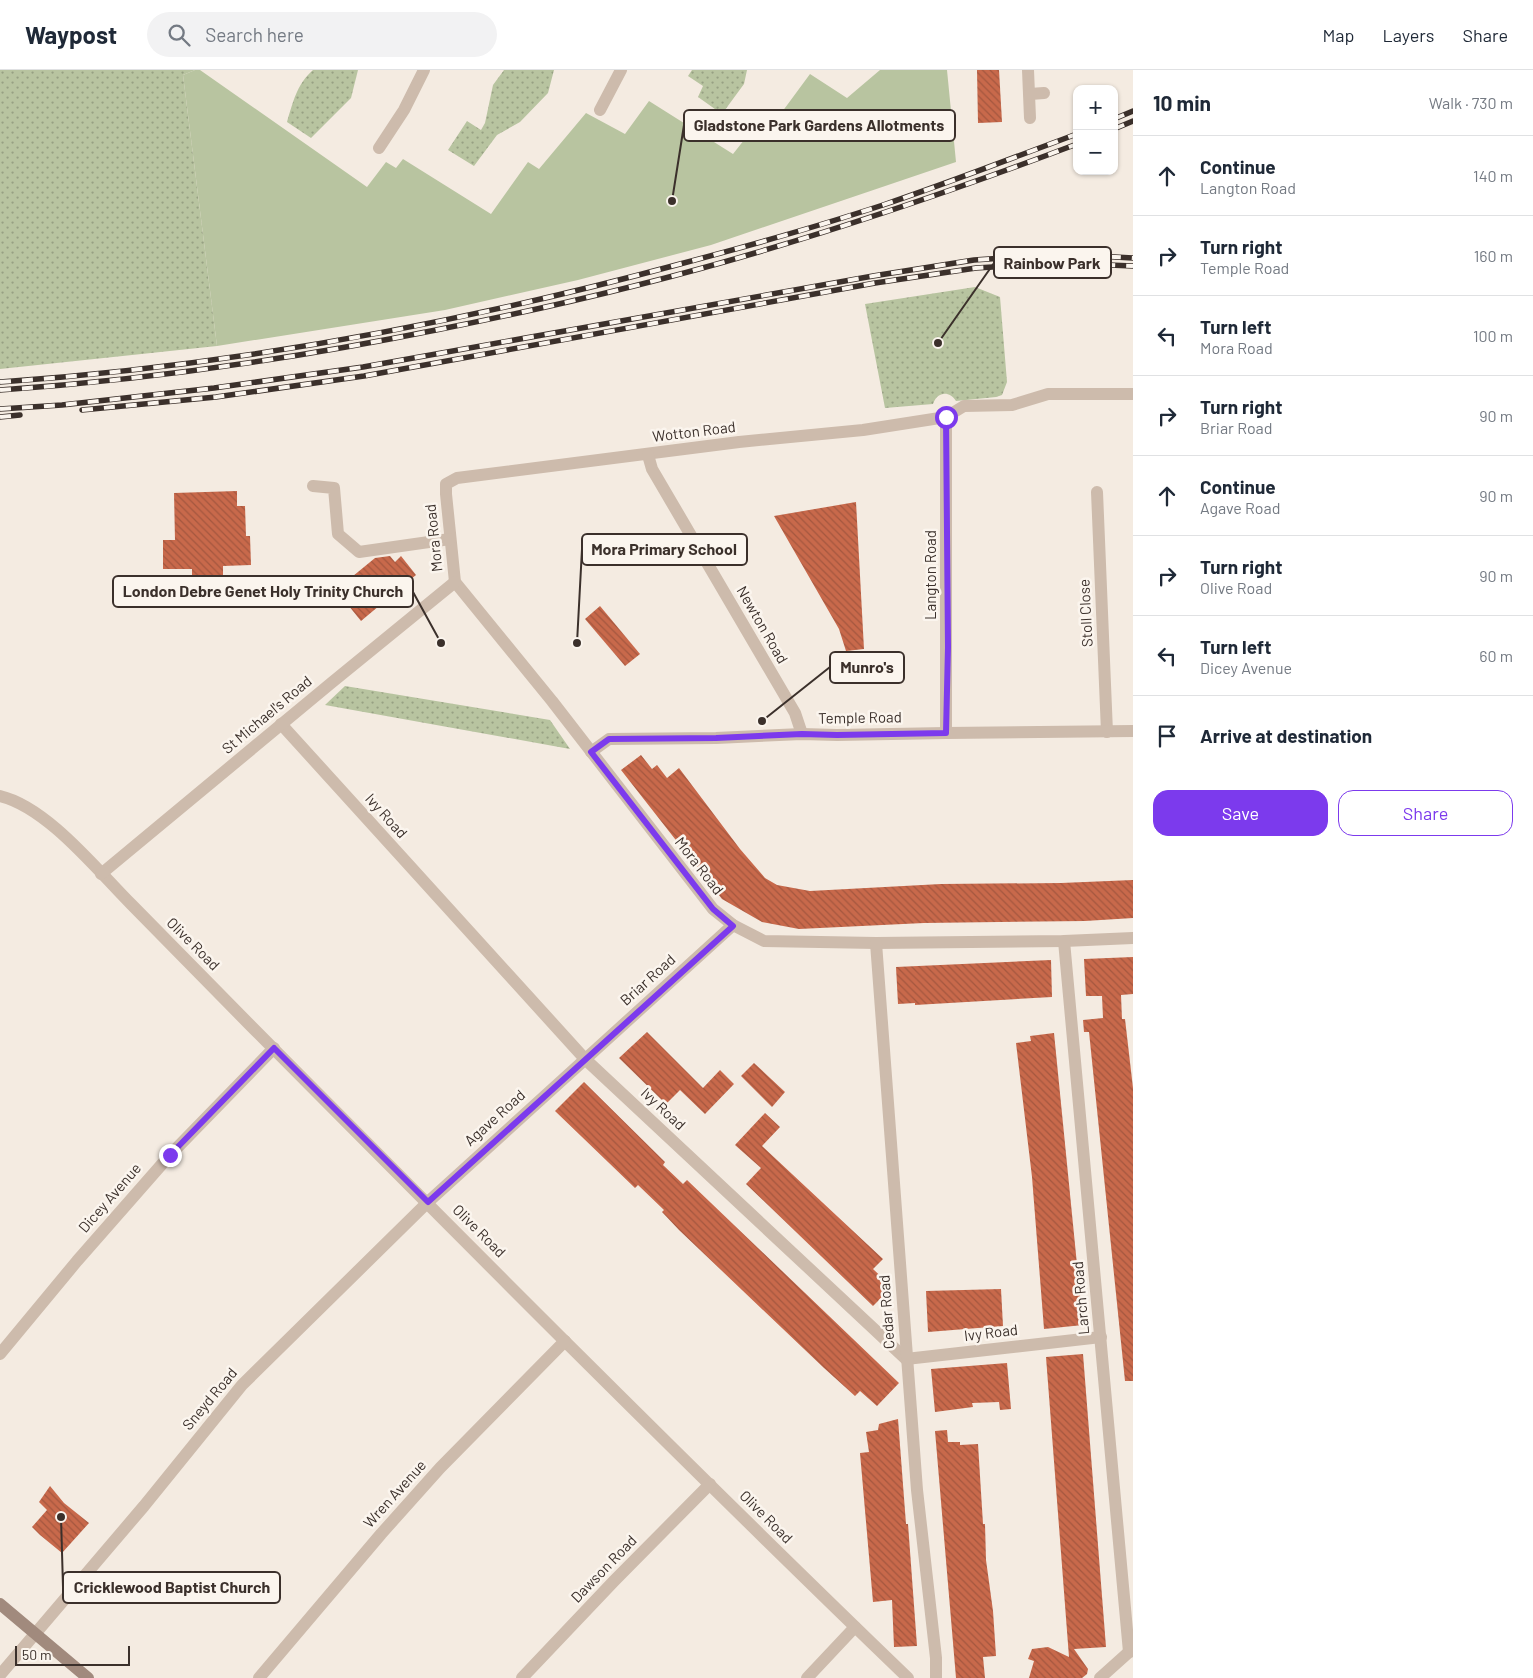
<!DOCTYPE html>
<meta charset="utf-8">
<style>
body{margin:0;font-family:Barlow,sans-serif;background:#f2f2f3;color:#1f2937}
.controls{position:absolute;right:15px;top:15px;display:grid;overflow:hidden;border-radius:10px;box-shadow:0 1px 4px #0004}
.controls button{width:45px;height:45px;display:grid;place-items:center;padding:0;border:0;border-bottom:1px solid #e0e1e3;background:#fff;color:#1f2937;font:25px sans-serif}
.scale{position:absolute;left:15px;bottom:12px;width:115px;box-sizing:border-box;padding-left:5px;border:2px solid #3b302b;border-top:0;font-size:14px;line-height:18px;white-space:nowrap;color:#3b302b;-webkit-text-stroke:4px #fbf5ee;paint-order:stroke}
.stop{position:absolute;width:15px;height:15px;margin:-11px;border:4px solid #7c3aed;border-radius:50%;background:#fff}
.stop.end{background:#7c3aed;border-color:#fff;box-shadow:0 1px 5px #0008}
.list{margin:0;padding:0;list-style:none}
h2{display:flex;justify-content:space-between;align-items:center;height:65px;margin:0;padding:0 20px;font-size:21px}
h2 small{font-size:16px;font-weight:400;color:#747a83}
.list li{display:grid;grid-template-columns:32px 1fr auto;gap:15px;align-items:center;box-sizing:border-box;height:80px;padding:0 20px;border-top:1px solid #e0e1e3}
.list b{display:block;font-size:19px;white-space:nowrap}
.list p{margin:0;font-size:16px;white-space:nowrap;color:#747a83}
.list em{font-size:16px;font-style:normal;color:#747a83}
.actions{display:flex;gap:10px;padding:15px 20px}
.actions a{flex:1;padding:11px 0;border:1px solid #7c3aed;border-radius:15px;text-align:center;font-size:18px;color:#7c3aed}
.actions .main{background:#7c3aed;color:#fff}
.icon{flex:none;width:28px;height:28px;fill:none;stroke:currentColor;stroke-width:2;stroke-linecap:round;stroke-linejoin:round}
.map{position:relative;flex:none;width:1133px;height:1608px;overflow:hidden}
header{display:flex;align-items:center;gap:30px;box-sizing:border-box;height:70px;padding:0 25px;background:#fff;border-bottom:1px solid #e0e1e3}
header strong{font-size:24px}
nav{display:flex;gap:28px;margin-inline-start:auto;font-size:18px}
.search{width:350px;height:45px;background:#f2f2f3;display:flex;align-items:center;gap:12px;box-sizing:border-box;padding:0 18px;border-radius:28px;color:#747a83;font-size:19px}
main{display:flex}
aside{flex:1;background:#fff}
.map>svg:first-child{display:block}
.grass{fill:url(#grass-dots)}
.garden{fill:#b8c4a0}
.building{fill:url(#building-back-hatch)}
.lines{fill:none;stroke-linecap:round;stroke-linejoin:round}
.street{stroke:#cdbbac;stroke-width:12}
.secondary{stroke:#a18a7d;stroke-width:12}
.rail-casing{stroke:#3b302b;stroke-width:5.5}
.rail{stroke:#fbf5ee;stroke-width:4;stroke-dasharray:11;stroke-linecap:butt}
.route{stroke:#7c3aed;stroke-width:6}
.labels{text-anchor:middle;stroke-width:5;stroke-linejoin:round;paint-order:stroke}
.street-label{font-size:15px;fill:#3b302b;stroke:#fbf5ee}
.leader{fill:none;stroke:#3b302b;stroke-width:2}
.callout-dot{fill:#3b302b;stroke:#fbf5ee;stroke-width:2}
.callout{fill:#fbf5ee;stroke:#3b302b;stroke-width:2}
.callout-label{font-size:16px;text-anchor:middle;font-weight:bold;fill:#3b302b}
</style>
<header>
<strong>Waypost</strong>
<div class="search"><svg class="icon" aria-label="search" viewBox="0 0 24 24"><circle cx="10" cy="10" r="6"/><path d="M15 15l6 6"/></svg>Search here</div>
<nav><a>Map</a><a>Layers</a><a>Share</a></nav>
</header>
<main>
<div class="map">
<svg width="1133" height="1608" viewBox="0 0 1133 1608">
<defs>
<pattern id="grass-dots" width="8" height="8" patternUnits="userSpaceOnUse" patternTransform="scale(1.25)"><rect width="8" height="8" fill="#b8c4a0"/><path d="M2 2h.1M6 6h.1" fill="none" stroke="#97a083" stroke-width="1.8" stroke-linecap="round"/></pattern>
<pattern id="building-back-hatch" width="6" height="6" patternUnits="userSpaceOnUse" patternTransform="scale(1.25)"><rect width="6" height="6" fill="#c8694b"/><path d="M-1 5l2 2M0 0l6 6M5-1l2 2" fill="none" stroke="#a4573f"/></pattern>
</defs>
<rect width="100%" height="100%" fill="#f4ebe1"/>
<!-- grass -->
<g class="grass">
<polygon points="0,0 195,0 183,5 217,276 0,299"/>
<path d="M 313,0 L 358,0 L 351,28 L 311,68 L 287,52 C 293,32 297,14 313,0 Z"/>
<polygon points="504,0 554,0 548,23 520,52 497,65 474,96 448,80 467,51 481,60 485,53 493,15"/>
<polygon points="692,0 747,0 744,14 722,44 698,27 703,16 688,6"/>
<path d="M 975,217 L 1000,227 L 1007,312 L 1002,325 L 996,327 L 956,331 C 949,320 937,322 933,334 L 885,338 L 865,234 Z"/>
<polygon points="345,616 550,650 570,679 325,635"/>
</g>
<!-- garden -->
<polygon class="garden" points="195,0 200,0 367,117 386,92 396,98 403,89 491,144 528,92 539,99 586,43 625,64 649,31 733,84 752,60 768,61 810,4 847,28 880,0 947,0 956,92 711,175 578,210 445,240 217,276 183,5"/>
<!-- building -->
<g class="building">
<polygon points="977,0 999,0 1002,52 978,53"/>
<polygon points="237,421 237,436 245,436 246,466 250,466 251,495 223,496 223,509 192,509 192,499 163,499 163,470 175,470 174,423"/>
<polygon points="856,432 864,579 846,581 839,559 774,446"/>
<polygon points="390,486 395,492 401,486 416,505 361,551 336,520 375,488"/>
<polygon points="600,536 640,584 625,596 585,549"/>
<polygon points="641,685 652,699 657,695 667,708 679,698 740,779 765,808 777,815 810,821 941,814 1061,813 1133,810 1133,848 1085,851 924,853 799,859 762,852 722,829 621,700"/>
<polygon points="1133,887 1133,924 1121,925 1122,949 1125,949 1133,1018 1133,1311 1125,1311 1089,962 1084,962 1083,950 1103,948 1102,926 1086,926 1084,889"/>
<polygon points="1051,890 1052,927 915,935 915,933 898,934 896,897"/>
<polygon points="647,962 703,1018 720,1000 734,1014 705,1044 680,1020 666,1034 619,988"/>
<polygon points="1054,963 1083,1255 1044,1259 1032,1107 1016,973 1031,971 1030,966"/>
<polygon points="754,993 785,1022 772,1037 741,1006"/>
<polygon points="584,1012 665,1092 663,1095 683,1114 687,1110 899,1313 877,1336 860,1321 855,1326 824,1298 679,1160 662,1142 664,1140 638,1115 635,1118 555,1041"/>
<polygon points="765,1043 780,1057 762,1076 883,1189 873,1199 892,1217 873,1236 746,1114 761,1098 735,1075"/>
<polygon points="1001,1219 1003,1256 928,1262 926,1221"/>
<polygon points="1083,1284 1106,1577 1074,1579 1088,1599 1087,1604 1082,1608 1029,1608 1034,1591 1028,1589 1032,1579 1048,1577 1069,1587 1046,1287"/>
<polygon points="1007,1293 1011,1339 1000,1340 999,1332 972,1333 973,1337 935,1342 931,1299"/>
<polygon points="898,1349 906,1454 908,1454 917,1576 894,1577 892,1530 873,1532 860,1383 869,1382 866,1362 878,1360 879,1354"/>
<polygon points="947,1360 948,1372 960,1372 960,1375 978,1374 983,1454 985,1454 986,1490 993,1541 996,1586 983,1587 985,1608 956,1608 935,1361"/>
<polygon points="50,1416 64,1433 89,1453 62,1483 40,1465 32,1457 47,1440 39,1432"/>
</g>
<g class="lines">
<!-- street -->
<g class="street">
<polyline points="1028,0 1030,48"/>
<polyline points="1030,24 1044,23"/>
<polyline points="600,40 621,0"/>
<polyline points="379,78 404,40 424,0"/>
<polyline points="1133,324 1048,324 1012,335 964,336 946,347 863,360 739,372 457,408 446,414 446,424 455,512 552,631 713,839 733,855 764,871 876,873 1064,871 1133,868"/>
<polyline points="946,347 946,663"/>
<polyline points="648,385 652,399 795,643 802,664"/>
<polyline points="313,416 334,418 338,464 359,482 450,469"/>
<polyline points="1097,422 1107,662"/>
<polyline points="281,654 585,989 906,1289 1101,1267"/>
<polyline points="591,682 609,669 716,668 802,664 837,665 946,663 1133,661"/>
<path d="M 0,726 C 47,737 97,800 131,834 C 170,874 209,913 247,952 C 466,1173 685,1393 908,1608"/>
<polyline points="101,804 330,614 455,512"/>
<polyline points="1064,871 1129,1582"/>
<polyline points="876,873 917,1420 936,1588 936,1608"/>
<polyline points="0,1284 77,1191 170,1085 274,978"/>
<polyline points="0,1605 144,1436 242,1315 428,1132 733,855"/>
<polyline points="259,1608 381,1464 440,1398 565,1271"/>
<polyline points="522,1608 614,1511 710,1414"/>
<polyline points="807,1608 855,1557"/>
<polyline points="1100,1608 1129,1582 1133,1581"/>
</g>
<!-- secondary -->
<polyline class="secondary" points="0,1534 88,1608"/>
<defs>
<g id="rail">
<polyline points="1114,49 1133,41"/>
<polyline points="1114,59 1133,51"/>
<path d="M 0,312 C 230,296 458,254 680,194 C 748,176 816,157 883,135 C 948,113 1012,88 1077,64"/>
<path d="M 0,320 C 146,310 292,289 436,260 C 543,239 650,214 755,183 C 864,151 971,114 1077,74"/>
<polyline points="0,339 62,335 214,318 363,297 873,206 974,190 1061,184 1133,188"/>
<polyline points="82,340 216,327 364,306 875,213 976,198 1061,193 1133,196"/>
<polyline points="0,347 20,345"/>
</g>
</defs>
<!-- rail casing -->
<use href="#rail" class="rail-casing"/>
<!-- rail -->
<use href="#rail" class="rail"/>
</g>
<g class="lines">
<!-- route -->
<polyline class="route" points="170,1085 274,978 428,1132 733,856 713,839 591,682 609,669 716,668 802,664 837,665 946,663 948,577 946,347"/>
</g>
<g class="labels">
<!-- street labels -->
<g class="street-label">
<text transform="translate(694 362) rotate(-7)" y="5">Wotton Road</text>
<text transform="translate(434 468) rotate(-96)" y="5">Mora Road</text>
<text transform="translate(931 505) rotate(-90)" y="5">Langton Road</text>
<text transform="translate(1086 543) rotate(-93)" y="5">Stoll Close</text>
<text transform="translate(762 555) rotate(60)" y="5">Newton Road</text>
<text transform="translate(267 645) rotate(-40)" y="5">St Michael's Road</text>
<text transform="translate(860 648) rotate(-1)" y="5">Temple Road</text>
<text transform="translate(386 746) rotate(48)" y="5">Ivy Road</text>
<text transform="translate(699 796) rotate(52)" y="5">Mora Road</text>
<text transform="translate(193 874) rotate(45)" y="5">Olive Road</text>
<text transform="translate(648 910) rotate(-42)" y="5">Briar Road</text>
<text transform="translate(663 1039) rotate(43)" y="5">Ivy Road</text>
<text transform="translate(495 1048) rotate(-42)" y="5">Agave Road</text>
<text transform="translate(110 1128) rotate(-49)" y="5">Dicey Avenue</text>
<text transform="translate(479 1161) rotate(45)" y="5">Olive Road</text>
<text transform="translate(1081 1228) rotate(-95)" y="5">Larch Road</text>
<text transform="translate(887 1242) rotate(-94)" y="5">Cedar Road</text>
<text transform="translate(991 1263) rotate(-7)" y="5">Ivy Road</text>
<text transform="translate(210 1329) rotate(-50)" y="5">Sneyd Road</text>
<text transform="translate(395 1424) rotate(-48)" y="5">Wren Avenue</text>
<text transform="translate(766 1447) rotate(45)" y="5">Olive Road</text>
<text transform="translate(604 1499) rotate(-46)" y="5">Dawson Road</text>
</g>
</g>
<!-- callouts -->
<path class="leader" d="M672 131L684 55M938 273L994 193M577 573L582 479M441 573L413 522M762 651L830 597M61 1447L63 1517"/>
<g class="callout-dot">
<circle cx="672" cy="131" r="5"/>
<circle cx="938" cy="273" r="5"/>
<circle cx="577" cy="573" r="5"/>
<circle cx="441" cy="573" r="5"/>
<circle cx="762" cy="651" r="5"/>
<circle cx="61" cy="1447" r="5"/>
</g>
<g class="callout">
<rect x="684" y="40" width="271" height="31" rx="5"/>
<rect x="994" y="177" width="117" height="31" rx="5"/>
<rect x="582" y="464" width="165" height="31" rx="5"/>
<rect x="113" y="506" width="300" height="31" rx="5"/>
<rect x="830" y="582" width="74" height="31" rx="5"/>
<rect x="63" y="1502" width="217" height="31" rx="5"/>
</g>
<g class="callout-label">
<text x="819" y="61">Gladstone Park Gardens Allotments</text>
<text x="1052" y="199">Rainbow Park</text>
<text x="664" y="485">Mora Primary School</text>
<text x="263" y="527">London Debre Genet Holy Trinity Church</text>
<text x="867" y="603">Munro's</text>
<text x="172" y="1523">Cricklewood Baptist Church</text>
</g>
</svg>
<div class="controls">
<button>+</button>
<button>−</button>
</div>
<div class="scale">50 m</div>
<div class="stop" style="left:946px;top:347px"></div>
<div class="stop end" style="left:170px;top:1085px"></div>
</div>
<aside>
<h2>10 min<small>Walk · 730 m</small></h2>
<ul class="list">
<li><svg class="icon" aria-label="ahead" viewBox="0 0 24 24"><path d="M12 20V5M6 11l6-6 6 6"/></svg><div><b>Continue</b><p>Langton Road</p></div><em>140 m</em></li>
<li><svg class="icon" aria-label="right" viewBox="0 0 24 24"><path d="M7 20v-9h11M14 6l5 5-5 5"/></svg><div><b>Turn right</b><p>Temple Road</p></div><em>160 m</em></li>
<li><svg class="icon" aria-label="left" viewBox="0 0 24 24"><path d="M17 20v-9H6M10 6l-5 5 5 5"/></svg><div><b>Turn left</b><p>Mora Road</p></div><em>100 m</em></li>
<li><svg class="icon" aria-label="right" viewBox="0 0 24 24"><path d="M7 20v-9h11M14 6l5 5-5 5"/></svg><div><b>Turn right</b><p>Briar Road</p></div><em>90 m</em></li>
<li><svg class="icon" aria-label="ahead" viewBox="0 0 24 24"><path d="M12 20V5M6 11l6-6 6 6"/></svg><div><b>Continue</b><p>Agave Road</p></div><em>90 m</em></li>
<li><svg class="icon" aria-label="right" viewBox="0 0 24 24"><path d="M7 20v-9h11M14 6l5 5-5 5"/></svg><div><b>Turn right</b><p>Olive Road</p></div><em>90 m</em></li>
<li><svg class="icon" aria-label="left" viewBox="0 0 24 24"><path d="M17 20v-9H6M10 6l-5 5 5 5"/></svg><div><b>Turn left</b><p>Dicey Avenue</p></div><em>60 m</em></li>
<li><svg class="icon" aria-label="arrive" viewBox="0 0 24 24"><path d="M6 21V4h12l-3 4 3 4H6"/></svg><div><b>Arrive at destination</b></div></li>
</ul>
<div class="actions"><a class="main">Save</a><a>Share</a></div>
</aside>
</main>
